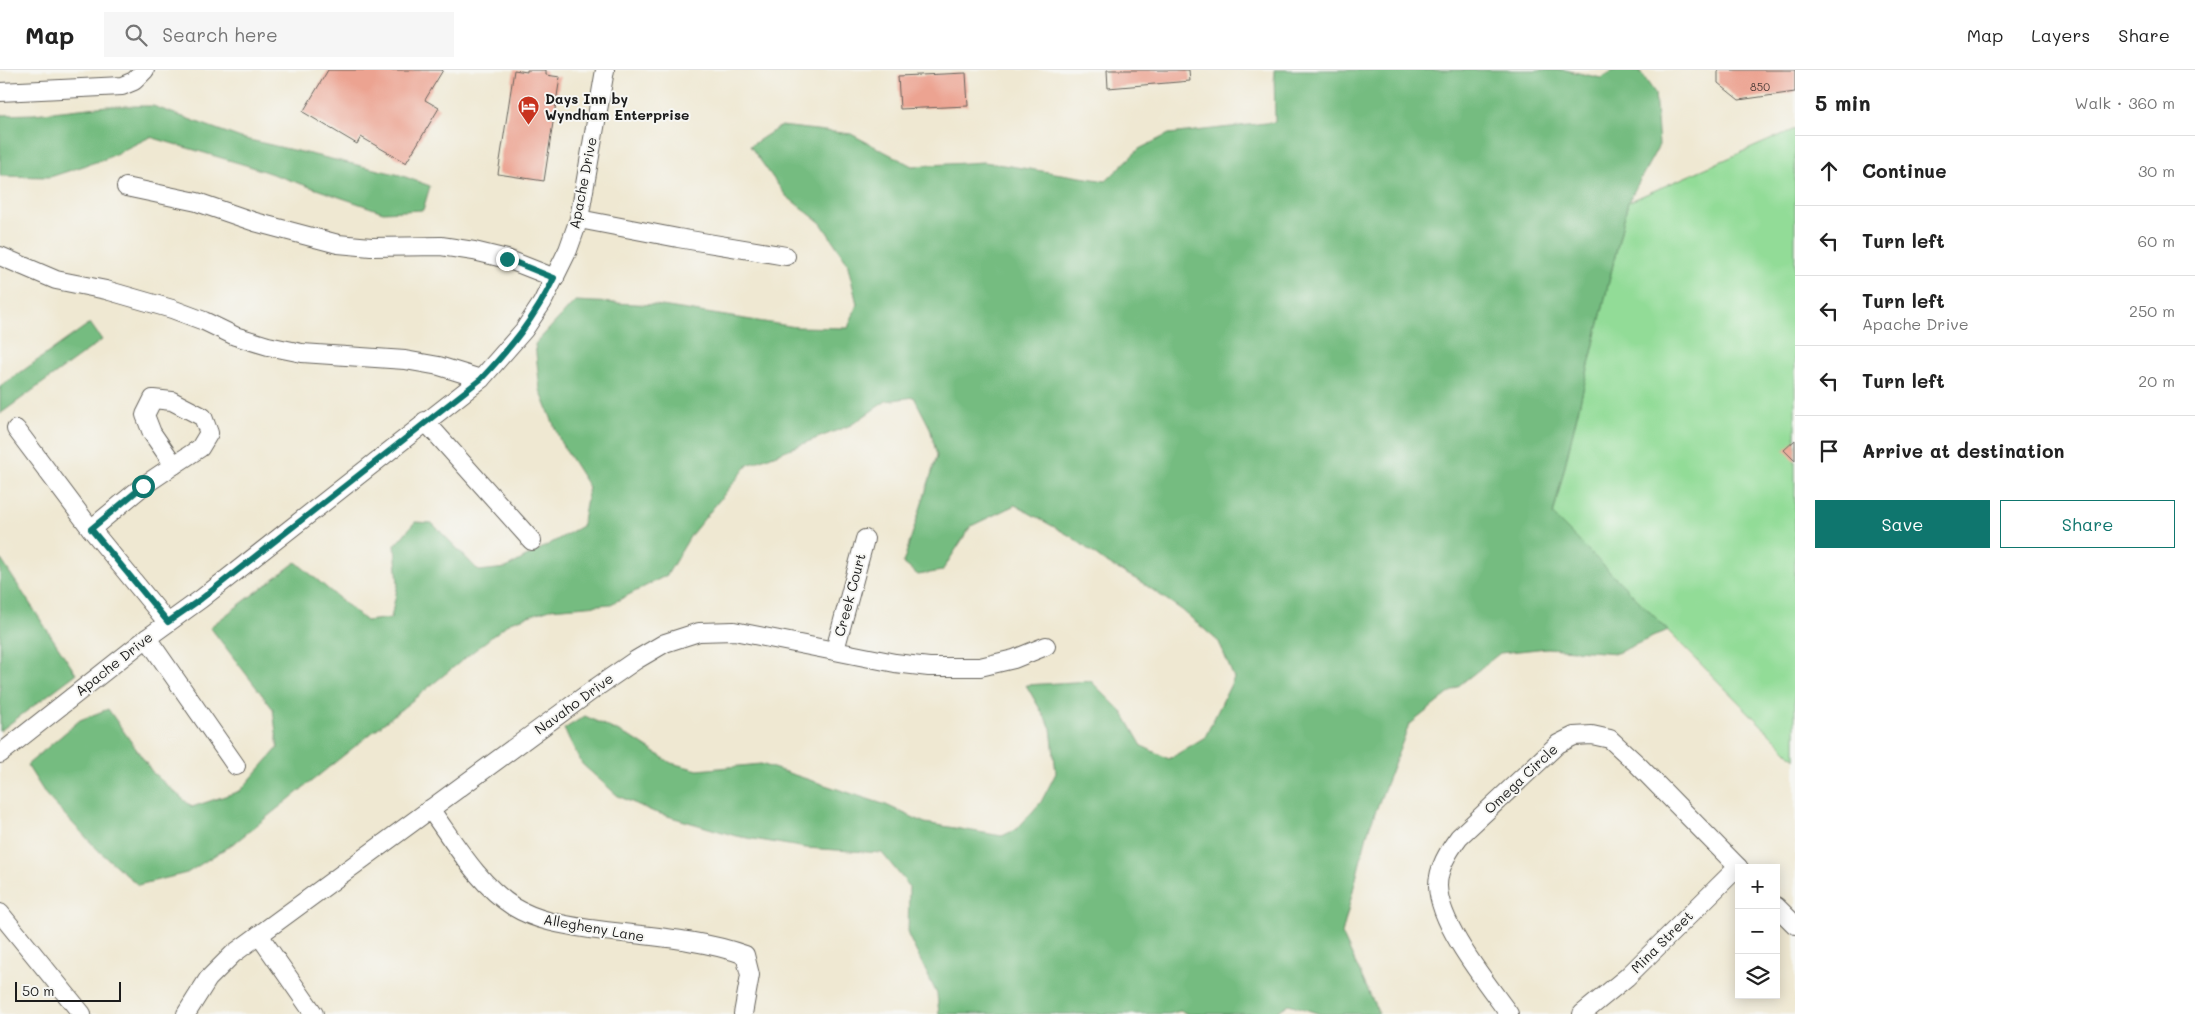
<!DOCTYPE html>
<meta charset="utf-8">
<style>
body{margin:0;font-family:Mali,sans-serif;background:#f6f6f6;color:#222}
.controls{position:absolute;right:15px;bottom:15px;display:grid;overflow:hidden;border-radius:0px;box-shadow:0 2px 12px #0003}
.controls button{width:45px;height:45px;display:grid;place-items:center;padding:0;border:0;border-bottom:1px solid #e0e0e0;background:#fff;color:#222;font:25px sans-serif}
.scale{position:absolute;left:15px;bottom:12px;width:106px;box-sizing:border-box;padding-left:5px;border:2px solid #1c1c1c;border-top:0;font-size:14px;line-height:18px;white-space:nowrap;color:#1c1c1c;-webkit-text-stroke:4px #f6f6f2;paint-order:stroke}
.stop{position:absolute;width:15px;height:15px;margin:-11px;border:4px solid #0f766e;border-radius:50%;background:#fff}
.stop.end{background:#0f766e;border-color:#fff;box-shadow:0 1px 5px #0008}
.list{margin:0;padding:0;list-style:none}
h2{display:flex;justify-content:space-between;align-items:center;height:65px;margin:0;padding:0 20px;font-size:21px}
h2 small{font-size:16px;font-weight:400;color:#767676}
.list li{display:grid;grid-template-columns:32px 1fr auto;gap:15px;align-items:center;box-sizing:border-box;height:70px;padding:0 20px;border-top:1px solid #e0e0e0}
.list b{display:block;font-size:19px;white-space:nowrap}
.list p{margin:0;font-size:16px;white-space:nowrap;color:#767676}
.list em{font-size:16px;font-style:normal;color:#767676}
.actions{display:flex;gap:10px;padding:15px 20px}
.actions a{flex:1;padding:11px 0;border:1px solid #0f766e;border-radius:0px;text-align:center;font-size:18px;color:#0f766e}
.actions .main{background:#0f766e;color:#fff}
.icon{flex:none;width:28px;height:28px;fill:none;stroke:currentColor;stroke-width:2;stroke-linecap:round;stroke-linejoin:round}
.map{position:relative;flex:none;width:1795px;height:944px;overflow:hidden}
header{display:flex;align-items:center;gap:30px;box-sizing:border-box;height:70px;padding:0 25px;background:#fff;border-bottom:1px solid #e0e0e0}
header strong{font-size:24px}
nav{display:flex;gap:28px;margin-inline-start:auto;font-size:18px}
.search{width:350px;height:45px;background:#f6f6f6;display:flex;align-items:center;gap:12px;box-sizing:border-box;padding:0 18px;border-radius:0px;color:#767676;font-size:19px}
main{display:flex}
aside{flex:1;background:#fff}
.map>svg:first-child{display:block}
.green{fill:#92dc97;stroke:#577c5a}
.forest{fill:#75bc80;stroke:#486c4e}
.building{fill:#eca391}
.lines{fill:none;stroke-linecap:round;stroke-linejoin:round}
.minor-casing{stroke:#66635c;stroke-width:20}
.minor{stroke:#fff;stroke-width:18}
.route{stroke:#0f766e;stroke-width:6}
.labels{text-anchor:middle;stroke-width:4;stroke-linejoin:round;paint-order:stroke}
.number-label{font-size:11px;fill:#503e39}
.poi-label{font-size:14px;font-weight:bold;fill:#1c1c1c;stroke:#f6f6f2;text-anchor:start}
.street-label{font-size:14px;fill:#1c1c1c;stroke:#f6f6f2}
</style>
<header>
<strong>Map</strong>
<div class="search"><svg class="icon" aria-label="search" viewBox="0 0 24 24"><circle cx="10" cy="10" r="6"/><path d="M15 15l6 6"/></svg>Search here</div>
<nav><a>Map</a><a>Layers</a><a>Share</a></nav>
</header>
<main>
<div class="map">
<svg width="1795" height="944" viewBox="0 0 1795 944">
<rect width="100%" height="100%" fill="#f6f6f2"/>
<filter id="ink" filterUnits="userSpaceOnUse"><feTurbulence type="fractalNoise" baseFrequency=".02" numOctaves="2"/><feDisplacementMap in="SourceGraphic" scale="10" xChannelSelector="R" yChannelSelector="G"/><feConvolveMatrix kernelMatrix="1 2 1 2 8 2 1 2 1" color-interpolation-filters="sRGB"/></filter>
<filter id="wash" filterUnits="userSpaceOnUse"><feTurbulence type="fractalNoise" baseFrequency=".0096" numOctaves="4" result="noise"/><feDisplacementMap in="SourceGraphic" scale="20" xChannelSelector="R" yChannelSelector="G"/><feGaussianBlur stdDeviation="1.12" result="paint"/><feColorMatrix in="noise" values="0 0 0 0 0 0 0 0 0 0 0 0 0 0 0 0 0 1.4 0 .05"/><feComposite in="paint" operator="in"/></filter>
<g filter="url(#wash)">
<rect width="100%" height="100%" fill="#efe8d2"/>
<!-- green -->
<polygon class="green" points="1795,59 1795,689 1553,445 1628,132"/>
<!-- forest -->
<g class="forest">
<polygon points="1274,0 1565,0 1601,8 1614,0 1639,0 1655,23 1659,75 1628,132 1553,445 1668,560 1617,583 1547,578 1500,583 1409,655 1368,761 1342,864 1379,944 1320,944 1289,934 1274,944 1189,944 1180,941 1169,944 939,944 937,924 908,865 909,816 882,783 806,778 736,766 654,742 618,726 582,694 564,659 585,646 634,669 671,693 698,700 761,694 886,735 925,753 1002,766 1017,759 1041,732 1056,703 1051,658 1026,615 1091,611 1123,643 1142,676 1169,689 1205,667 1234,608 1219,572 1182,540 1141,512 1105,492 1072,467 1015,435 971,456 942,501 918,505 903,493 937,386 930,358 914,327 886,331 851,355 748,395 691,465 667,505 611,534 550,539 510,552 237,771 187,803 138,815 98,780 46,725 27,695 80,650 108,639 153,703 192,737 240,721 278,678 273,639 210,557 296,492 366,551 391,548 398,514 395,475 415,452 432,453 479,501 506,498 582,456 589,417 561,373 540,320 535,274 575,231 655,235 796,257 848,258 857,234 847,192 821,153 786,126 750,76 781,56 851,64 912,96 984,92 1106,111 1139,79 1169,64 1275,52"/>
<polygon points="107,36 153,36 241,68 400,105 430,116 423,140 383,142 249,96 150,67 105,89 50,107 0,106 0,45 34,44"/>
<polygon points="90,253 102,270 0,344 0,317"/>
<polygon points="0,488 76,604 0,661"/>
</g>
<g id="blocks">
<!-- building -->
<g class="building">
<polygon points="328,0 443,0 425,30 439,38 406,93 361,67 357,74 303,42"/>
<polygon points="514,0 527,2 527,0 546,0 546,5 560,7 544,111 498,104"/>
<polygon points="1107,0 1189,0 1190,11 1108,18"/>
<polygon points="1718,0 1795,0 1795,22 1739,30 1718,13"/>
<polygon points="966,3 968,36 900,39 898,6"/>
<polygon points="1795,370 1795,391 1784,380"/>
</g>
</g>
</g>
<g filter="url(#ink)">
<use href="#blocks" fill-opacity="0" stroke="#66635c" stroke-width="1"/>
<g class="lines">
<defs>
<g id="minor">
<polyline points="0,22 122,16 134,11 145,0"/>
<polyline points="126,117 197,132 255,152 338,174 371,177 441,176 474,181 507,189 555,208"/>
<polyline points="579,149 678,168 786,186"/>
<polyline points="0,186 56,210 106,220 172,239 204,251 235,266 268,276 302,283 405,290 439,296 481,309"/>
<polygon points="153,329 172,331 203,347 209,363 200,378 174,395 152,363 145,345"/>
<polyline points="425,351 532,471"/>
<polyline points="16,359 91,459 167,552"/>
<polyline points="91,459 143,416 174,395"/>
<polyline points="147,568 236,696"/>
<polyline points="835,580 865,469"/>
<polyline points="0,684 147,568 201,529 481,309 524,260 542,233 568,180 579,149 605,0"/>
<path d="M 430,739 C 454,772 478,814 514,837 C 537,851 564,855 590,859 C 640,866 699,868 745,885 L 750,905 L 743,944"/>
<polyline points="1776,836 1795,855"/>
<polyline points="0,843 82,944"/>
<polyline points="259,865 314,944"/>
<polyline points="186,944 208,909 233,884 594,619 636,590 665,573 699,562 734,561 895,593 929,597 980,597 1014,589 1046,576"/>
<path d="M 1509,944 C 1486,912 1439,855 1438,816 C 1438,798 1448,782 1459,767 L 1558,674 L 1574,666 L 1592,665 L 1610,669 L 1636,693 L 1739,798"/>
<polyline points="1582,944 1627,907 1738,797"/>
</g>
</defs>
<!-- minor casing -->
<use href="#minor" class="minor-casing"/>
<!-- minor -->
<use href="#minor" class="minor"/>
</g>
</g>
<g class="lines" filter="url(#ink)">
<!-- route -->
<path class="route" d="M 143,416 L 91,459 L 168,552 L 201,529 L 481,309 C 512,276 534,249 554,208 L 507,189"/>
</g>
<!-- icons -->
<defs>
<symbol id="hotel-pin" viewBox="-11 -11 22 30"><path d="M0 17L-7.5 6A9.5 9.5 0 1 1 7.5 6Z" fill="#c8321e" stroke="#f6f6f2"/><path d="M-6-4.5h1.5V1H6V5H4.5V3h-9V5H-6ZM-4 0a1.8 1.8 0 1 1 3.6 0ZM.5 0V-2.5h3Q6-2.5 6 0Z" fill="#fff"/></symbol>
</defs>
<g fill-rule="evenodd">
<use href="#hotel-pin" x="516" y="24" width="25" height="34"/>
</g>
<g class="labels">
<!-- number labels -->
<g class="number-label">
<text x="1760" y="21">850</text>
</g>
<!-- poi labels -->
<g class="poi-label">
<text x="545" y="34">Days Inn by<tspan x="545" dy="16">Wyndham Enterprise</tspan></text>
</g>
<!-- street labels -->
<g class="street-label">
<text transform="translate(583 113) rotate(-79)" y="5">Apache Drive</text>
<text transform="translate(850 525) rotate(-75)" y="5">Creek Court</text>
<text transform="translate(114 594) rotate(-38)" y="5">Apache Drive</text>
<text transform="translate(574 634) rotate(-36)" y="5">Navaho Drive</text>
<text transform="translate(1521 709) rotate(-43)" y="5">Omega Circle</text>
<text transform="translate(594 858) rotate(10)" y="5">Allegheny Lane</text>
<text transform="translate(1662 872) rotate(-45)" y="5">Mina Street</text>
</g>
</g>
</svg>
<div class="controls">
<button>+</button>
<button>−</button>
<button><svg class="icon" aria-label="layers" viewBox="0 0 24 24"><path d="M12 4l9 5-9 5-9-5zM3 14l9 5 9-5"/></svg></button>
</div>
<div class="scale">50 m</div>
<div class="stop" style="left:143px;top:416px"></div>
<div class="stop end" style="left:507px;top:189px"></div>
</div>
<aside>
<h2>5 min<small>Walk · 360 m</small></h2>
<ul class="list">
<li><svg class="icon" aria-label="ahead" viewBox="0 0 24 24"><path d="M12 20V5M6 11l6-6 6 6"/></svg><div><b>Continue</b></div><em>30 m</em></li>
<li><svg class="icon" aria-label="left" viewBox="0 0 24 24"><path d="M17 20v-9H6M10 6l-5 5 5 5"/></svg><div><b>Turn left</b></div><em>60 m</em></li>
<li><svg class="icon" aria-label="left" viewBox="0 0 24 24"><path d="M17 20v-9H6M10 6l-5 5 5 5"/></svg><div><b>Turn left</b><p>Apache Drive</p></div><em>250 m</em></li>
<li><svg class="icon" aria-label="left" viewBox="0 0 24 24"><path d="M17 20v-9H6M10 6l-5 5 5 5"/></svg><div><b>Turn left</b></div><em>20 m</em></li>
<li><svg class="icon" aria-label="arrive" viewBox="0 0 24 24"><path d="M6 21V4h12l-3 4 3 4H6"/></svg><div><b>Arrive at destination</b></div></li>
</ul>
<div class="actions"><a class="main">Save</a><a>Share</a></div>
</aside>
</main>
